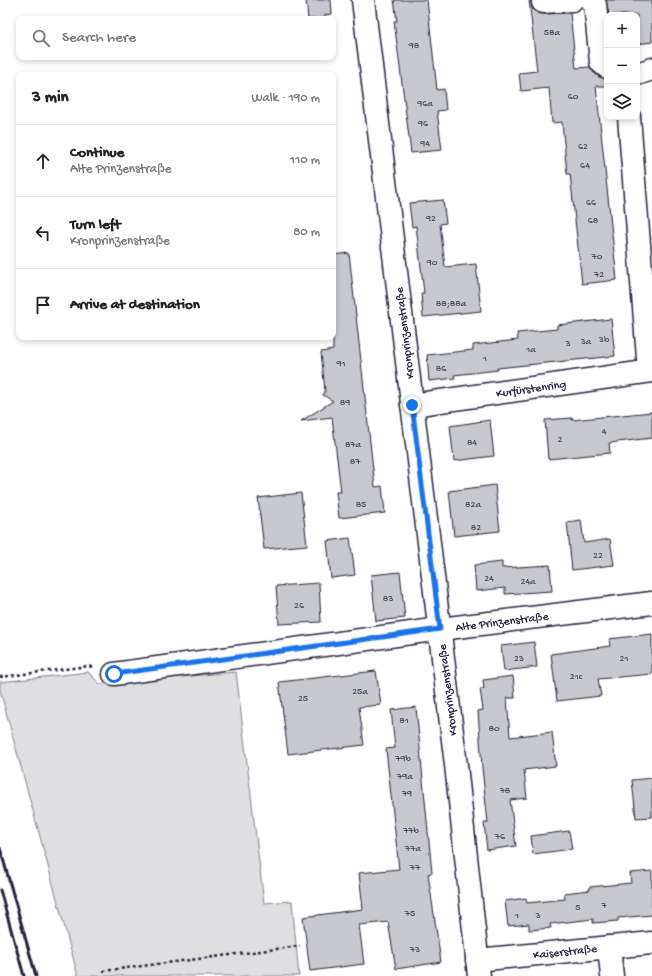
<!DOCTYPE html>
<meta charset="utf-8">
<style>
body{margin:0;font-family:"Gochi Hand",sans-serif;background:#f6f6f6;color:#222}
.controls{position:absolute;right:12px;top:12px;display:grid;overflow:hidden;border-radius:8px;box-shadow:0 2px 6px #0003}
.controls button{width:36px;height:36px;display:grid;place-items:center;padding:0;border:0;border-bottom:1px solid #e0e0e0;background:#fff;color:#222;font:20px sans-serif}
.stop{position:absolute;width:12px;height:12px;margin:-9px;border:3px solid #1a73e8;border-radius:50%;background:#fff}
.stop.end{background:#1a73e8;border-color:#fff;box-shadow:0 1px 4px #0008}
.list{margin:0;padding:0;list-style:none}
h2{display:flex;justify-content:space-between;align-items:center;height:52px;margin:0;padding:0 16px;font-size:17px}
h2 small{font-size:13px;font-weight:400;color:#767676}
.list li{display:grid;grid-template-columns:26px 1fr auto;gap:12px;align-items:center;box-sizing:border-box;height:72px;padding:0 16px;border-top:1px solid #e0e0e0}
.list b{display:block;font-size:15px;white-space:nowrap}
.list p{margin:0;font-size:13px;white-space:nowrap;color:#767676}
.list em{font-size:13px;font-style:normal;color:#767676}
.icon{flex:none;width:22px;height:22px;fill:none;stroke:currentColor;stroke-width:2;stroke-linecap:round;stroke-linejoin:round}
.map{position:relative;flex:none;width:652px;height:976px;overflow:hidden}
.search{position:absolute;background:#fff;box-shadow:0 2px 6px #0003;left:16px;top:16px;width:320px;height:44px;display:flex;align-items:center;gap:10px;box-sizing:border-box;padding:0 14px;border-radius:8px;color:#767676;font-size:15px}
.panel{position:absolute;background:#fff;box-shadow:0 2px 6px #0003;left:16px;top:72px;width:320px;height:268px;border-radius:8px}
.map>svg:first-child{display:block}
.green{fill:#dfdfe2;stroke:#80808e}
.building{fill:#c8c8cf;stroke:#22223b}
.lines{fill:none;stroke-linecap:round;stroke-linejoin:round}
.minor-casing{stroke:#22223b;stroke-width:25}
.path{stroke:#22223b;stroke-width:2.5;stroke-dasharray:3 3;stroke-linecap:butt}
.minor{stroke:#fff;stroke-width:22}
.rail{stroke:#22223b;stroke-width:3}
.route{stroke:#1a73e8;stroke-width:5}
.labels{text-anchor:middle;stroke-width:3;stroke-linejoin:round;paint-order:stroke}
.number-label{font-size:10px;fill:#4c4c60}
.street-label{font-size:12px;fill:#22223b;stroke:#fff}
</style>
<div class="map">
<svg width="652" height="976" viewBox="0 0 652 976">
<rect width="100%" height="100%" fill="#fff"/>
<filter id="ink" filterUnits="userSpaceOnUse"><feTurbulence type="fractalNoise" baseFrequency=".025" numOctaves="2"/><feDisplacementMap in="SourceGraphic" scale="8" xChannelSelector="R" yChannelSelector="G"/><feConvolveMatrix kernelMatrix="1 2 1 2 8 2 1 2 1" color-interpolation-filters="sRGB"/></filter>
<g filter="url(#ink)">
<!-- green -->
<polygon class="green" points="88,672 100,684 236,672 264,903 292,901 299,976 78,976 0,690 0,682"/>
<!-- building -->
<g class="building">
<polygon points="306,0 331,0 332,14 325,15 325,19 308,19"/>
<polygon points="394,0 427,0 437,90 444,89 446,110 437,111 442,150 411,153 394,21 397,21"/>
<polygon points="529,0 531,0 532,9 538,13 544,14 570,13 576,68 590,67 593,72 599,77 607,79 607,86 596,86 617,280 582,284 570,174 567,174 562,122 552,123 549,88 521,91 519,73 537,71"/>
<polygon points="606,0 652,0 652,42 637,44 637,15 609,15"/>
<polygon points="443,200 446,223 440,224 445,267 476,264 481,311 423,317 421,293 424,293 416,226 412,227 409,203"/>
<polygon points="349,253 375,487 382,486 385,513 339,518 336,492 341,492 332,417 301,421 333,401 323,395 325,391 321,352 333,350 333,255"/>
<polygon points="611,319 615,356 497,368 498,370 454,375 455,378 429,381 427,355 473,350 473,345 518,340 517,333 557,329 557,325"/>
<polygon points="652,412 652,438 609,443 610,453 548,459 545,420 572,418 572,420"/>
<polygon points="490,420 494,456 454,461 450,426"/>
<polygon points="495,485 500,531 454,536 449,491"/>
<polygon points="301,493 307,545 264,549 258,498"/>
<polygon points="581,520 584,543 610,539 614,565 572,570 567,522"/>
<polygon points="350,538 355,575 331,578 327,541"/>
<polygon points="502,562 502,568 550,565 552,591 505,594 505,588 476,591 474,565"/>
<polygon points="400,572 405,618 376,621 371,575"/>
<polygon points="319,583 321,622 279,624 276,586"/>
<polygon points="652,634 652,674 598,679 601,696 557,701 551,654 610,646 609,639"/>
<polygon points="534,642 537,667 504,671 501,646"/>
<polygon points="376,671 381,705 359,707 364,745 288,754 279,682"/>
<polygon points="513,676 515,698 507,698 510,737 552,732 556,766 524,770 527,798 510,800 516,846 487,850 484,823 488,823 482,768 478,711 483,710 480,689 484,689 483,680"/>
<polygon points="416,707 432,873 428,874 441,962 396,969 388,922 359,925 364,964 310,971 303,917 363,909 359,873 399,869 386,749 395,748 391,710"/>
<polygon points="652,778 652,817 636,818 632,780"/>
<polygon points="569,831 572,849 533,854 531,836"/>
<polygon points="652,871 652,915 618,918 618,921 593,923 593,919 550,924 551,928 529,930 529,924 508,926 505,901 526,898 527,903 565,899 564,893 590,890 589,887 631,883 630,873"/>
</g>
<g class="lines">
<defs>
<g id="minor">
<polyline points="363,0 456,765 479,976"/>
<polyline points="591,0 595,4 601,62 607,67"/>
<polyline points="543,2 572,0"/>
<polyline points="637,74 652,69"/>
<polyline points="629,117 649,371"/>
<polyline points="412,405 652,371"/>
<polyline points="114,674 440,629 652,603"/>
<polyline points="609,947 612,976"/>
<polyline points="477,960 652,943"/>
</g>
</defs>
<!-- minor casing -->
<use href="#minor" class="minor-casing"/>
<!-- path -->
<g class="path">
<polyline points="0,677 89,666 95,668"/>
<polyline points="103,971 300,946"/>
</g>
<!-- minor -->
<use href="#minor" class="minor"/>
<!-- rail -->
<g class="rail">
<polyline points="0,848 36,976"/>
<polyline points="0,890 24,976"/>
</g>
</g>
</g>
<g class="lines" filter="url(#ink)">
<!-- route -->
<polyline class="route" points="114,674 440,629 412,405"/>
</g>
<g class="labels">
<!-- number labels -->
<g class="number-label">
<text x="552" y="35">58a</text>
<text x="414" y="48">98</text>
<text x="573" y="99">60</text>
<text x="425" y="106">96a</text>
<text x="423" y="126">96</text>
<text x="425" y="146">94</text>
<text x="583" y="149">62</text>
<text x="585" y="168">64</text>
<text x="591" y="205">66</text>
<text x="431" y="221">92</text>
<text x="593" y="223">68</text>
<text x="597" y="259">70</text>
<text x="432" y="265">90</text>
<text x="599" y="277">72</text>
<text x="451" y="306">88;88a</text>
<text x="604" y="342">3b</text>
<text x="586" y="344">3a</text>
<text x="568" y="346">3</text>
<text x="531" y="352">1a</text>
<text x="485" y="361">1</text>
<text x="341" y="366">91</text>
<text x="441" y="371">86</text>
<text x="345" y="405">89</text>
<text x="604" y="434">4</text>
<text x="560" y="442">2</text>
<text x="472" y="445">84</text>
<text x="353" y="447">87a</text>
<text x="355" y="464">87</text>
<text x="361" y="507">85</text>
<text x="473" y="507">82a</text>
<text x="476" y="530">82</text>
<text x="598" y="558">22</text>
<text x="489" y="581">24</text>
<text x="528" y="584">24a</text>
<text x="388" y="601">83</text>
<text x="299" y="608">26</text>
<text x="519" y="661">23</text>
<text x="624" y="661">21</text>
<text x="576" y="679">21c</text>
<text x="360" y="694">25a</text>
<text x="303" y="701">25</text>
<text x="404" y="723">81</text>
<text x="494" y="731">80</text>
<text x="403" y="761">79b</text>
<text x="405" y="779">79a</text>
<text x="505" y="793">78</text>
<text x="407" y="796">79</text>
<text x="411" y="833">77b</text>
<text x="500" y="839">76</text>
<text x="413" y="851">77a</text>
<text x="415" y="870">77</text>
<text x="604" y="908">7</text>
<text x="578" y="910">5</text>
<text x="410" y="916">75</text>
<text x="517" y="918">1</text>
<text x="538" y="918">3</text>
<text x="415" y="952">73</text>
</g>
<!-- street labels -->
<g class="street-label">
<text transform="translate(404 333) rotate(-97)" y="4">Kronprinzenstraße</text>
<text transform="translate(531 388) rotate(-8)" y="4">Kurfürstenring</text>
<text transform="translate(502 621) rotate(-7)" y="4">Alte Prinzenstraße</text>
<text transform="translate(447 690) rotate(-97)" y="4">Kronprinzenstraße</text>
<text transform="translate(565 951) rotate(-6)" y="4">Kaiserstraße</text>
</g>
</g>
</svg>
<div class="controls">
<button>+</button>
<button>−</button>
<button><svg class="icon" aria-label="layers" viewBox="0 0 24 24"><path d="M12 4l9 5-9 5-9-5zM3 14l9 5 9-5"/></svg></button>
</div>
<div class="stop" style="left:114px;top:674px"></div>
<div class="stop end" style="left:412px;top:405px"></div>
<div class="search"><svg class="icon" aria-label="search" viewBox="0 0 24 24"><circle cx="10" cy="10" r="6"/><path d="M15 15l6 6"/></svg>Search here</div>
<section class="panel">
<h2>3 min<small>Walk · 190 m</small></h2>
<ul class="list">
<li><svg class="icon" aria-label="ahead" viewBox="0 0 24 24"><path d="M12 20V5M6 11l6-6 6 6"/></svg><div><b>Continue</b><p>Alte Prinzenstraße</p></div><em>110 m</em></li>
<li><svg class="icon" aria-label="left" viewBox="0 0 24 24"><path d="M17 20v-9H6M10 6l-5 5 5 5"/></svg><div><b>Turn left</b><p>Kronprinzenstraße</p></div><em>80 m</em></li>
<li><svg class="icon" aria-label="arrive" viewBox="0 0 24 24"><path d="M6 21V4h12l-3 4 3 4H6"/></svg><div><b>Arrive at destination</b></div></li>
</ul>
</section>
</div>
